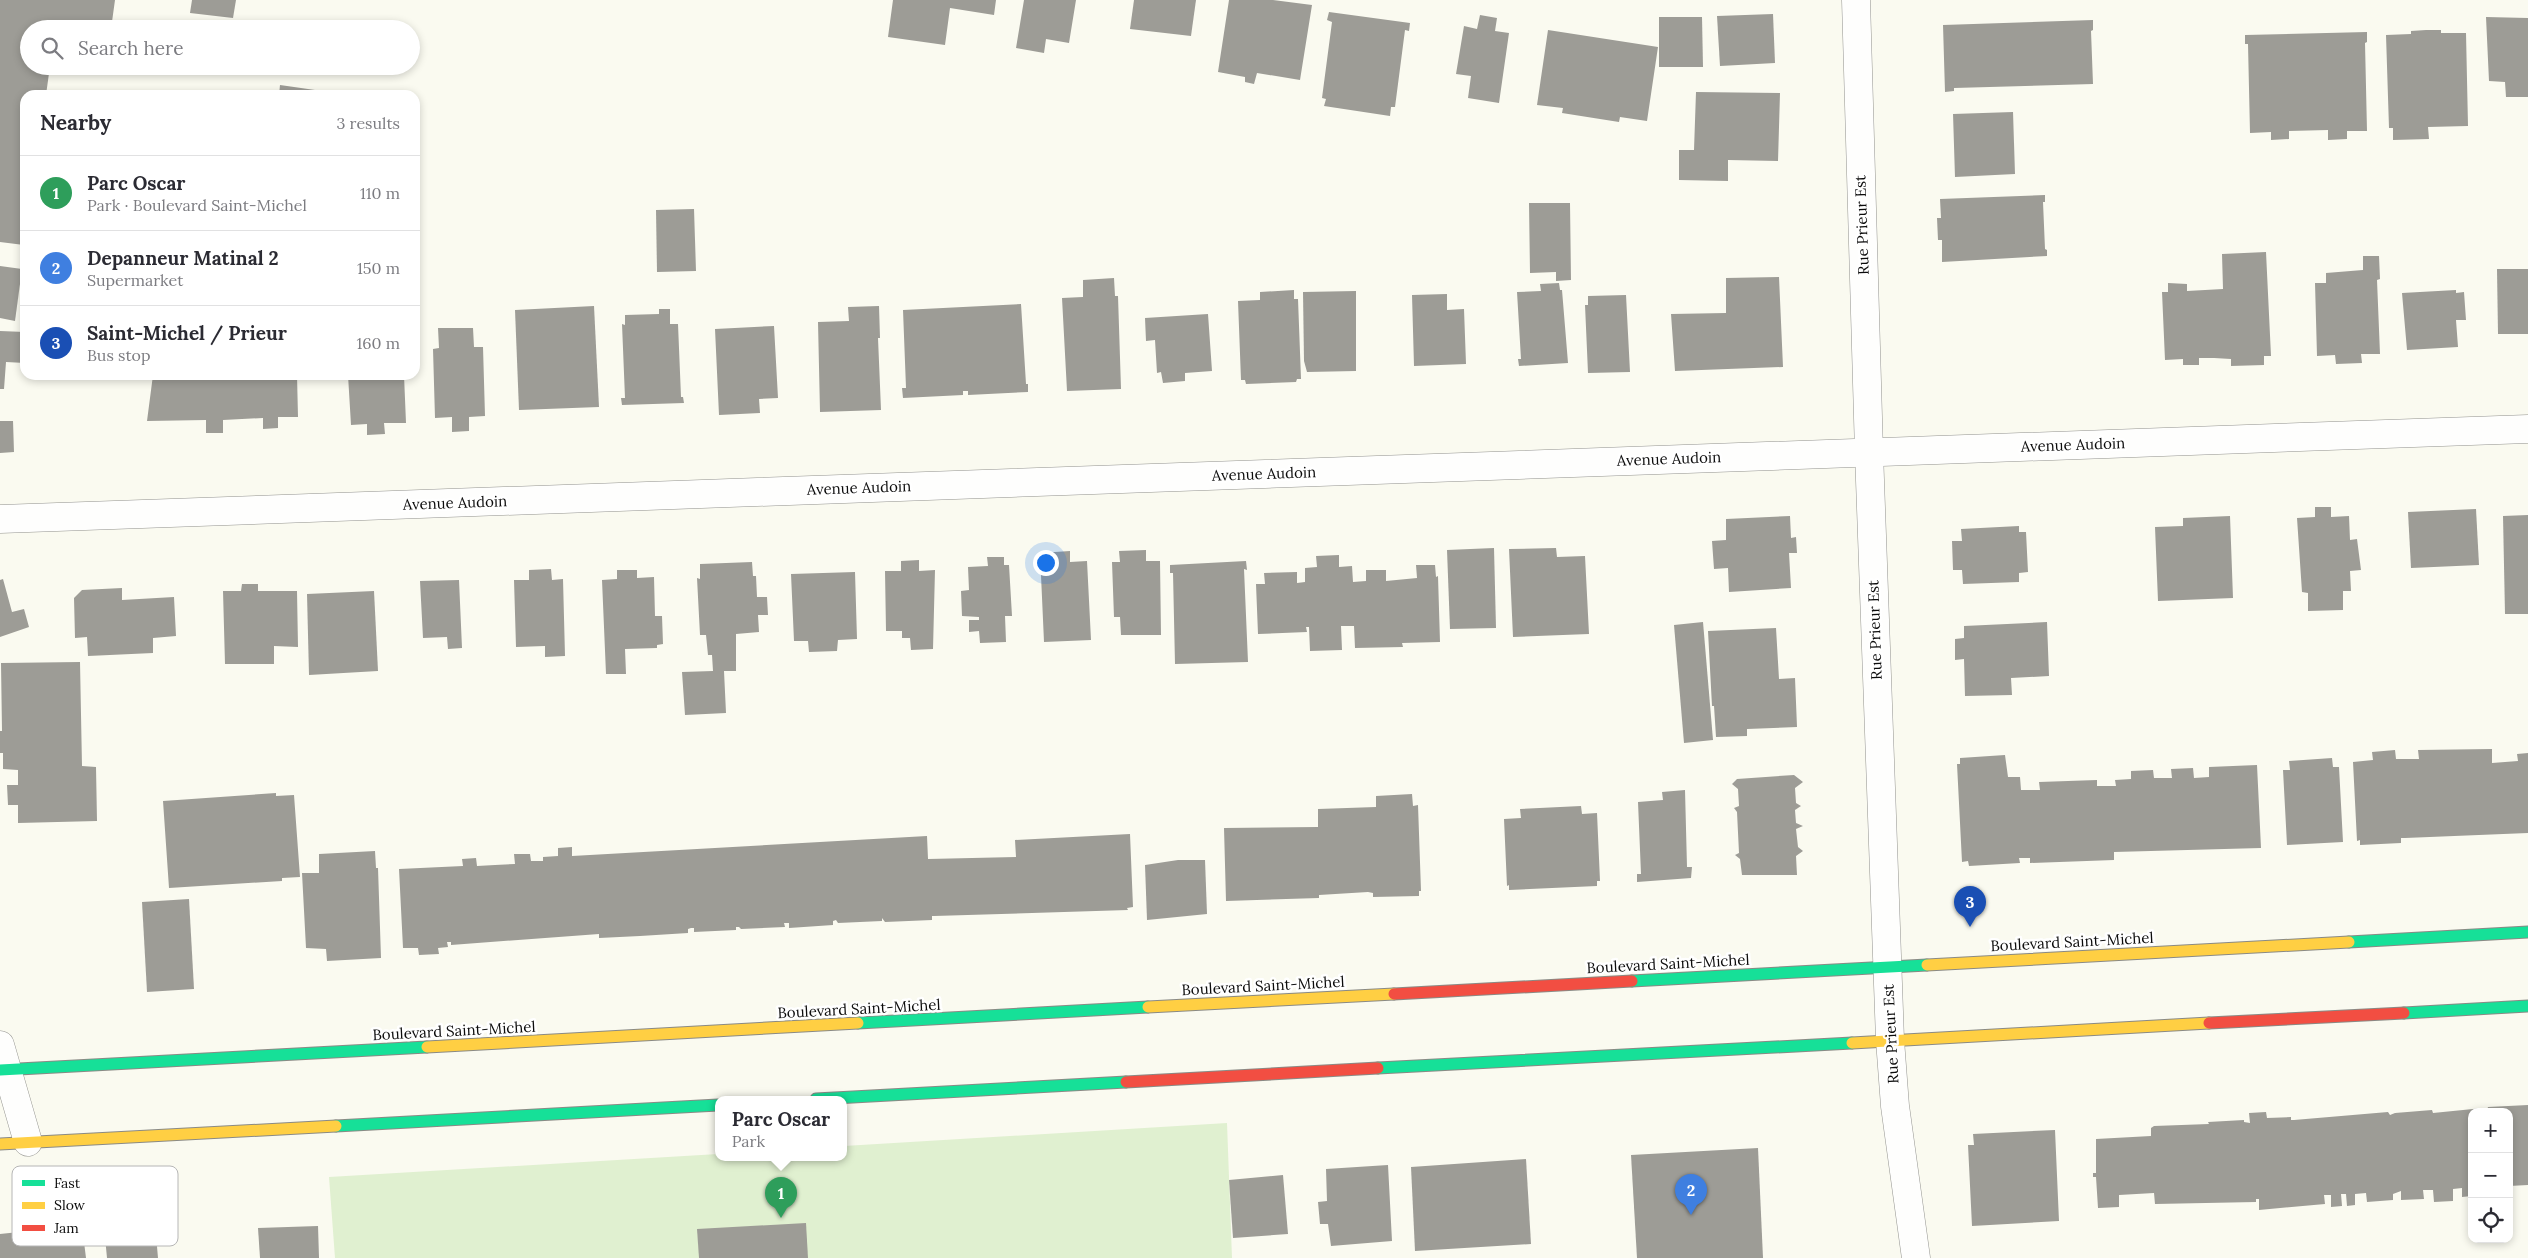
<!DOCTYPE html>
<meta charset="utf-8">
<style>
body{margin:0;font-family:Lora,serif;background:#f2f2f3;color:#2b2b33}
.controls{position:absolute;right:15px;bottom:15px;display:grid;overflow:hidden;border-radius:10px;box-shadow:0 2px 8px #0003}
.controls button{width:45px;height:45px;display:grid;place-items:center;padding:0;border:0;border-bottom:1px solid #e1e1e2;background:#fff;color:#2b2b33;font:25px sans-serif}
.you{position:absolute;left:1045px;top:562px;width:18px;height:18px;margin:-12px;border:4px solid #fff;border-radius:50%;background:#1a73e8;box-shadow:0 0 0 8px #1a73e833}
.badge{display:grid;place-items:center;width:32px;height:32px;border-radius:50%;background:#5f5f5c;color:#fff;font-size:16px;font-weight:700}
.pin{position:absolute;translate:-50% -41px;filter:drop-shadow(0 1px 2px #0008)}
.pin::after{content:'';position:absolute;top:26px;width:18px;height:15px;background:inherit;clip-path:polygon(0 0,100% 0,50% 100%)}
.popup{position:absolute;left:715px;top:1096px;width:132px;height:65px;box-sizing:border-box;display:grid;place-content:center;border-radius:10px;background:#fff;filter:drop-shadow(0 1px 4px #0005);font-size:16px;white-space:nowrap;color:#7c7c81}
.popup b{font-size:19px;color:#2b2b33}
.popup::after{content:'';position:absolute;left:50%;top:100%;margin-left:-10px;border:10px solid transparent;border-top-color:#fff}
.list{margin:0;padding:0;list-style:none}
h2{display:flex;justify-content:space-between;align-items:center;height:65px;margin:0;padding:0 20px;font-size:21px}
h2 small{font-size:16px;font-weight:400;color:#7c7c81}
.list li{display:grid;grid-template-columns:32px 1fr auto;gap:15px;align-items:center;box-sizing:border-box;height:75px;padding:0 20px;border-top:1px solid #e1e1e2}
.list b{display:block;font-size:19px;white-space:nowrap}
.list p{margin:0;font-size:16px;white-space:nowrap;color:#7c7c81}
.list em{font-size:16px;font-style:normal;color:#7c7c81}
.icon{flex:none;width:28px;height:28px;fill:none;stroke:currentColor;stroke-width:2;stroke-linecap:round;stroke-linejoin:round}
.map{position:relative;flex:none;width:2528px;height:1258px;overflow:hidden}
.search{position:absolute;background:#fff;box-shadow:0 2px 8px #0003;left:20px;top:20px;width:400px;height:55px;display:flex;align-items:center;gap:12px;box-sizing:border-box;padding:0 18px;border-radius:28px;color:#7c7c81;font-size:19px}
.panel{position:absolute;background:#fff;box-shadow:0 2px 8px #0003;left:20px;top:90px;width:400px;height:290px;border-radius:15px}
.map>svg:first-child{display:block}
.green{fill:#e0f0d0}
.building{fill:#9d9c96}
.lines{fill:none;stroke-linecap:round;stroke-linejoin:round}
.street-casing{stroke:#93938f;stroke-width:29}
.fast-casing{stroke:#8a8a85;stroke-width:13}
.slow-casing{stroke:#8a8a85;stroke-width:13}
.jam-casing{stroke:#8a8a85;stroke-width:13}
.street{stroke:#fefefd;stroke-width:28}
.fast{stroke:#16e098;stroke-width:11}
.slow{stroke:#ffcf43;stroke-width:11}
.jam{stroke:#f24e42;stroke-width:11}
.labels{text-anchor:middle;stroke-width:5;stroke-linejoin:round;paint-order:stroke}
.street-label{font-size:15px;fill:#0c0c0c;stroke:#fff}
.key{fill:#fff;stroke:#b6b6b6;stroke-width:1}
.key-label{font-size:14px;fill:#0c0c0c}
</style>
<div class="map">
<svg width="2528" height="1258" viewBox="0 0 2528 1258">
<rect width="100%" height="100%" fill="#fafaf0"/>
<!-- green -->
<polygon class="green" points="1227,1123 1232,1258 335,1258 329,1177 718,1154 718,1157 844,1157 844,1146"/>
<!-- building -->
<g class="building">
<polygon points="0,0 115,0 111,29 29,29 29,66 50,66 46,95 25,95 24,245 0,242"/>
<polygon points="192,0 236,0 233,18 190,13"/>
<polygon points="893,0 996,0 994,15 950,8 945,45 888,37"/>
<polygon points="1024,0 1076,0 1069,43 1046,39 1044,53 1016,48"/>
<polygon points="1134,0 1196,0 1191,36 1130,29"/>
<polygon points="1229,0 1273,0 1312,5 1300,80 1257,73 1254,84 1245,82 1245,77 1218,72"/>
<polygon points="1329,12 1410,23 1409,31 1405,30 1395,107 1391,107 1390,116 1324,106 1326,99 1322,98 1332,22 1327,20"/>
<polygon points="1773,14 1775,63 1720,66 1717,16"/>
<polygon points="1480,15 1497,18 1495,31 1509,33 1499,103 1468,98 1471,76 1456,74 1464,26 1477,29"/>
<polygon points="1659,17 1702,17 1703,67 1659,67"/>
<polygon points="2486,17 2528,18 2528,97 2506,97 2505,82 2489,81"/>
<polygon points="2093,20 2093,30 2091,31 2093,84 1954,88 1954,91 1945,92 1943,25"/>
<polygon points="1548,30 1658,47 1647,121 1620,117 1619,122 1562,113 1563,108 1537,105"/>
<polygon points="2426,30 2441,30 2441,33 2466,33 2468,126 2428,127 2429,139 2393,140 2393,128 2389,128 2386,35 2411,34 2411,31"/>
<polygon points="2367,32 2367,42 2365,43 2367,131 2347,131 2347,139 2328,140 2328,130 2289,131 2289,139 2271,140 2271,132 2250,133 2248,44 2245,44 2245,35"/>
<polygon points="88,66 105,66 105,70"/>
<polygon points="280,85 336,93 336,95 279,95"/>
<polygon points="1696,92 1780,93 1778,161 1728,160 1728,181 1679,180 1679,150 1694,150"/>
<polygon points="2013,112 2015,174 1955,177 1953,114"/>
<polygon points="2045,195 2045,202 2043,202 2045,249 2047,250 2047,256 1942,262 1942,240 1938,240 1937,218 1941,218 1940,199"/>
<polygon points="1529,203 1570,203 1571,280 1556,281 1556,272 1530,273"/>
<polygon points="694,209 696,271 657,272 656,210"/>
<polygon points="2266,252 2271,356 2264,356 2264,365 2231,366 2231,359 2214,358 2199,358 2199,365 2183,365 2183,359 2165,360 2162,292 2168,292 2168,283 2187,284 2187,291 2223,289 2222,254"/>
<polygon points="2363,256 2379,256 2380,279 2377,280 2380,354 2361,354 2362,363 2336,364 2335,355 2317,356 2315,283 2326,283 2326,273 2363,270"/>
<polygon points="0,266 22,269 15,321 0,318"/>
<polygon points="2497,269 2528,269 2528,334 2498,334"/>
<polygon points="1779,277 1783,367 1675,371 1671,314 1726,313 1726,278"/>
<polygon points="1114,278 1115,296 1118,296 1121,389 1067,391 1062,298 1083,297 1083,280"/>
<polygon points="1559,283 1560,290 1562,290 1568,363 1519,366 1518,359 1521,359 1517,292 1541,291 1540,284"/>
<polygon points="1294,290 1294,299 1298,299 1301,379 1297,379 1296,382 1246,384 1245,380 1241,380 1238,301 1260,300 1260,292"/>
<polygon points="2456,290 2456,293 2464,292 2466,320 2456,320 2458,347 2407,350 2402,293"/>
<polygon points="1356,291 1356,371 1307,372 1304,361 1303,292"/>
<polygon points="1447,294 1447,310 1464,309 1466,364 1414,366 1412,295"/>
<polygon points="1626,295 1630,372 1588,373 1585,305 1588,305 1588,296"/>
<polygon points="1021,304 1026,384 1028,384 1028,392 968,395 968,391 963,391 963,395 903,398 902,388 906,388 903,310"/>
<polygon points="594,306 599,407 519,410 515,310"/>
<polygon points="879,306 880,338 878,338 881,410 820,412 818,322 849,321 848,307"/>
<polygon points="659,309 670,309 670,324 678,324 681,397 683,397 684,403 622,405 621,398 625,398 622,324 625,325 625,315 659,314"/>
<polygon points="1208,314 1212,371 1185,373 1185,381 1163,383 1161,372 1157,373 1155,340 1146,341 1145,318"/>
<polygon points="774,326 778,398 759,399 760,413 719,415 715,329"/>
<polygon points="438,328 473,328 474,347 483,347 485,416 469,417 469,431 452,432 452,417 435,418 433,349 439,348"/>
<polygon points="0,331 25,332 25,363 6,362 4,389 0,389"/>
<polygon points="153,375 297,375 298,417 278,417 278,428 263,429 263,418 223,420 223,433 206,433 206,420 147,421"/>
<polygon points="348,375 404,375 406,423 384,423 385,434 367,435 367,424 351,425"/>
<polygon points="0,421 13,421 14,452 0,453"/>
<polygon points="2315,507 2331,507 2331,517 2349,516 2350,540 2357,539 2361,570 2350,571 2351,591 2343,591 2343,610 2308,611 2308,593 2302,592 2297,518 2315,517"/>
<polygon points="2476,509 2479,565 2411,568 2408,512"/>
<polygon points="2528,515 2528,614 2505,614 2503,516"/>
<polygon points="1790,516 1791,538 1796,537 1797,553 1789,553 1791,588 1729,592 1728,568 1714,569 1712,541 1726,540 1726,519"/>
<polygon points="2230,516 2233,598 2158,601 2155,527 2183,526 2183,518"/>
<polygon points="2019,526 2019,532 2026,532 2028,572 2019,573 2019,582 1963,584 1962,570 1953,570 1952,541 1962,541 1961,529"/>
<polygon points="1494,548 1496,628 1450,629 1447,550"/>
<polygon points="1556,548 1557,557 1585,556 1589,634 1513,637 1509,549"/>
<polygon points="1146,550 1146,561 1160,561 1161,635 1121,635 1120,617 1114,617 1112,562 1120,562 1119,551"/>
<polygon points="1070,551 1070,562 1087,561 1091,640 1044,642 1040,553"/>
<polygon points="1339,555 1339,567 1352,566 1353,582 1366,581 1366,570 1386,570 1386,581 1417,578 1416,565 1435,565 1436,577 1438,576 1440,642 1402,643 1403,647 1355,648 1354,626 1341,626 1342,650 1310,651 1309,627 1306,627 1307,632 1258,634 1256,584 1265,584 1264,573 1297,572 1297,583 1305,582 1305,568 1317,567 1316,556"/>
<polygon points="987,557 1004,557 1004,565 1009,565 1012,616 1005,616 1006,642 980,643 979,631 969,632 969,620 979,620 979,617 962,616 961,591 969,590 968,567 988,566"/>
<polygon points="919,560 919,571 935,570 933,649 911,650 910,638 902,638 902,631 886,631 885,571 901,571 901,561"/>
<polygon points="1246,561 1247,570 1244,569 1248,662 1175,664 1173,573 1170,573 1170,565"/>
<polygon points="752,562 753,576 756,576 757,597 767,597 768,615 758,615 759,632 736,634 736,671 724,671 726,713 685,715 682,672 713,671 712,655 708,655 706,635 700,635 697,578 700,579 700,564"/>
<polygon points="551,569 552,580 563,579 565,656 545,657 545,646 516,647 514,580 529,580 529,570"/>
<polygon points="617,570 637,570 637,578 654,577 655,616 662,616 663,644 657,645 657,648 625,649 626,674 606,674 602,580 617,579"/>
<polygon points="855,572 857,639 838,640 837,651 809,652 808,641 794,641 791,574"/>
<polygon points="3,579 12,612 24,609 29,627 0,637 0,580"/>
<polygon points="459,580 462,648 448,649 447,637 423,638 420,581"/>
<polygon points="242,584 258,584 258,591 297,591 298,647 274,646 274,664 225,664 223,591 241,591"/>
<polygon points="122,588 122,600 174,597 176,636 153,638 153,653 88,656 87,637 75,638 74,598 82,590"/>
<polygon points="374,591 378,671 309,675 307,594"/>
<polygon points="1703,622 1713,740 1684,743 1674,625"/>
<polygon points="2047,622 2049,676 2011,678 2012,695 1965,696 1964,659 1955,660 1955,639 1964,638 1964,626"/>
<polygon points="1776,628 1779,679 1795,678 1797,727 1747,729 1747,736 1716,737 1714,706 1712,706 1708,631"/>
<polygon points="80,662 82,766 96,767 97,821 18,823 18,805 8,805 7,785 18,785 18,770 3,769 3,753 0,753 0,731 2,731 1,663"/>
<polygon points="2492,749 2492,763 2518,761 2517,754 2528,753 2528,833 2405,838 2401,838 2401,843 2360,845 2360,840 2357,841 2353,762 2373,760 2372,752 2395,750 2396,759 2419,759 2418,750"/>
<polygon points="2005,755 2008,777 2020,777 2021,790 2040,790 2039,782 2097,780 2097,786 2116,786 2115,780 2131,779 2131,771 2153,770 2154,778 2172,778 2171,769 2193,768 2194,778 2209,777 2209,767 2257,765 2261,848 2114,852 2114,860 2030,863 2030,858 2019,858 2020,863 1969,866 1968,861 1962,862 1957,764 1960,764 1960,758"/>
<polygon points="2332,758 2333,767 2339,767 2343,842 2287,845 2283,770 2290,770 2289,761"/>
<polygon points="1794,775 1803,782 1795,788 1796,803 1801,806 1795,810 1796,823 1803,826 1796,829 1798,847 1803,851 1796,856 1797,875 1742,875 1740,859 1735,855 1739,853 1737,812 1734,808 1739,806 1738,789 1732,784 1737,779"/>
<polygon points="1685,790 1687,867 1692,867 1691,878 1637,882 1637,874 1641,874 1638,802 1663,800 1662,792"/>
<polygon points="276,793 276,796 294,795 300,877 282,878 282,881 169,888 163,801"/>
<polygon points="1412,794 1413,806 1418,805 1421,891 1419,891 1419,896 1373,897 1373,893 1368,892 1319,895 1319,898 1226,901 1224,828 1318,827 1318,809 1376,807 1376,796"/>
<polygon points="1581,806 1582,814 1597,813 1600,881 1597,881 1597,886 1509,890 1509,885 1507,886 1504,819 1521,818 1520,809"/>
<polygon points="1130,834 1133,907 1127,908 1128,910 934,916 932,916 932,920 885,922 882,918 882,921 838,923 836,920 833,921 833,925 789,928 789,923 784,923 785,927 741,929 739,927 736,927 736,930 694,932 694,928 691,928 688,929 688,933 640,936 599,938 599,934 451,945 451,942 447,942 448,947 438,948 439,954 419,955 418,948 403,948 399,869 463,866 462,859 476,858 477,866 495,865 515,864 514,854 530,854 531,861 543,861 543,857 558,856 558,848 572,847 572,856 927,836 928,859 1016,857 1015,840"/>
<polygon points="375,851 376,868 378,868 381,958 327,961 326,949 306,948 302,873 319,873 319,854"/>
<polygon points="1178,860 1205,860 1207,914 1147,920 1145,865"/>
<polygon points="189,899 194,989 147,992 142,902"/>
<polygon points="2528,1105 2528,1185 2509,1186 2509,1112 2472,1112 2472,1196 2462,1197 2462,1188 2453,1189 2453,1201 2434,1202 2433,1190 2423,1190 2424,1199 2401,1200 2401,1191 2393,1194 2393,1200 2367,1202 2366,1193 2355,1194 2355,1205 2347,1206 2346,1194 2341,1194 2342,1206 2331,1207 2331,1195 2324,1195 2325,1204 2259,1210 2259,1199 2256,1199 2256,1202 2155,1204 2154,1193 2119,1195 2119,1207 2098,1208 2096,1177 2093,1177 2093,1173 2096,1173 2096,1139 2151,1136 2151,1138 2151,1128 2154,1126 2209,1124 2208,1122 2244,1120 2244,1122 2250,1123 2249,1113 2266,1112 2267,1118 2291,1117 2291,1120 2294,1120 2388,1112 2390,1115 2395,1113 2432,1110 2433,1113 2483,1108 2483,1110 2487,1110 2488,1107"/>
<polygon points="2055,1130 2059,1221 1972,1226 1968,1145 1974,1145 1973,1134"/>
<polygon points="1758,1148 1763,1258 1637,1258 1631,1155"/>
<polygon points="1526,1159 1531,1244 1415,1251 1411,1167"/>
<polygon points="1388,1165 1392,1241 1331,1246 1328,1224 1320,1224 1318,1202 1327,1201 1326,1169"/>
<polygon points="1283,1175 1288,1234 1233,1238 1229,1180"/>
<polygon points="806,1223 808,1258 699,1258 697,1229"/>
<polygon points="140,1226 141,1237 156,1235 158,1258 107,1258 105,1237 121,1236 120,1227"/>
<polygon points="318,1226 319,1258 260,1258 258,1228"/>
<polygon points="69,1230 70,1243 84,1242 86,1258 0,1258 0,1234 19,1232 20,1242 52,1239 51,1232"/>
</g>
<g class="lines">
<defs>
<g id="street">
<polyline points="1856,0 1869,452 1890,1040 1895,1106 1916,1258"/>
<polyline points="0,519 2528,429"/>
<polyline points="0,1045 28,1142"/>
</g>
<g id="fast">
<polyline points="2349,942 2528,932"/>
<polyline points="1632,981 1927,965"/>
<polyline points="2404,1013 2528,1006"/>
<polyline points="858,1023 1148,1007"/>
<polyline points="1378,1068 1852,1043"/>
<polyline points="0,1070 427,1047"/>
<polyline points="816,1099 1126,1082"/>
<polyline points="336,1126 718,1105"/>
</g>
<g id="slow">
<polyline points="1927,965 2349,942"/>
<polyline points="1148,1007 1394,994"/>
<polyline points="1852,1043 2209,1023"/>
<polyline points="427,1047 858,1023"/>
<polyline points="0,1144 336,1126"/>
</g>
<g id="jam">
<polyline points="1394,994 1632,981"/>
<polyline points="2209,1023 2404,1013"/>
<polyline points="1126,1082 1378,1068"/>
</g>
</defs>
<!-- street casing -->
<use href="#street" class="street-casing"/>
<!-- fast casing -->
<use href="#fast" class="fast-casing"/>
<!-- slow casing -->
<use href="#slow" class="slow-casing"/>
<!-- jam casing -->
<use href="#jam" class="jam-casing"/>
<!-- street -->
<use href="#street" class="street"/>
<!-- fast -->
<use href="#fast" class="fast"/>
<!-- slow -->
<use href="#slow" class="slow"/>
<!-- jam -->
<use href="#jam" class="jam"/>
</g>
<g class="labels">
<!-- street labels -->
<g class="street-label">
<text transform="translate(1862 225) rotate(-92)" y="5">Rue Prieur Est</text>
<text transform="translate(2073 445) rotate(-2)" y="5">Avenue Audoin</text>
<text transform="translate(1669 459) rotate(-2)" y="5">Avenue Audoin</text>
<text transform="translate(1264 474) rotate(-2)" y="5">Avenue Audoin</text>
<text transform="translate(859 488) rotate(-2)" y="5">Avenue Audoin</text>
<text transform="translate(455 503) rotate(-2)" y="5">Avenue Audoin</text>
<text transform="translate(1875 630) rotate(-92)" y="5">Rue Prieur Est</text>
<text transform="translate(2072 942) rotate(-3)" y="5">Boulevard Saint-Michel</text>
<text transform="translate(1668 964) rotate(-3)" y="5">Boulevard Saint-Michel</text>
<text transform="translate(1263 986) rotate(-3)" y="5">Boulevard Saint-Michel</text>
<text transform="translate(859 1009) rotate(-3)" y="5">Boulevard Saint-Michel</text>
<text transform="translate(454 1031) rotate(-3)" y="5">Boulevard Saint-Michel</text>
<text transform="translate(1891 1034) rotate(-93)" y="5">Rue Prieur Est</text>
</g>
</g>
<!-- legend -->
<rect x="12" y="1166" width="166" height="80" rx="8" class="key"/>
<rect x="22" y="1180" width="23" height="6" fill="#16e098"/>
<rect x="22" y="1202" width="23" height="7" fill="#ffcf43"/>
<rect x="22" y="1225" width="23" height="6" fill="#f24e42"/>
<g class="key-label">
<text x="54" y="1188">Fast</text>
<text x="54" y="1210">Slow</text>
<text x="54" y="1233">Jam</text>
</g>
</svg>
<div class="controls">
<button>+</button>
<button>−</button>
<button><svg class="icon" aria-label="locate" viewBox="0 0 24 24"><circle cx="12" cy="12" r="6"/><path d="M12 2v4M12 18v4M2 12h4M18 12h4"/></svg></button>
</div>
<div class="you"></div>
<div class="pin badge" style="left:781px;top:1218px;background:#2e9e5b">1</div>
<div class="popup"><b>Parc Oscar</b>Park</div>
<div class="pin badge" style="left:1691px;top:1215px;background:#3f7fe0">2</div>
<div class="pin badge" style="left:1970px;top:927px;background:#1a4fb4">3</div>
<div class="search"><svg class="icon" aria-label="search" viewBox="0 0 24 24"><circle cx="10" cy="10" r="6"/><path d="M15 15l6 6"/></svg>Search here</div>
<section class="panel">
<h2>Nearby<small>3 results</small></h2>
<ul class="list">
<li><span class="badge" style="background:#2e9e5b">1</span><div><b>Parc Oscar</b><p>Park · Boulevard Saint-Michel</p></div><em>110 m</em></li>
<li><span class="badge" style="background:#3f7fe0">2</span><div><b>Depanneur Matinal 2</b><p>Supermarket</p></div><em>150 m</em></li>
<li><span class="badge" style="background:#1a4fb4">3</span><div><b>Saint-Michel / Prieur</b><p>Bus stop</p></div><em>160 m</em></li>
</ul>
</section>
</div>
